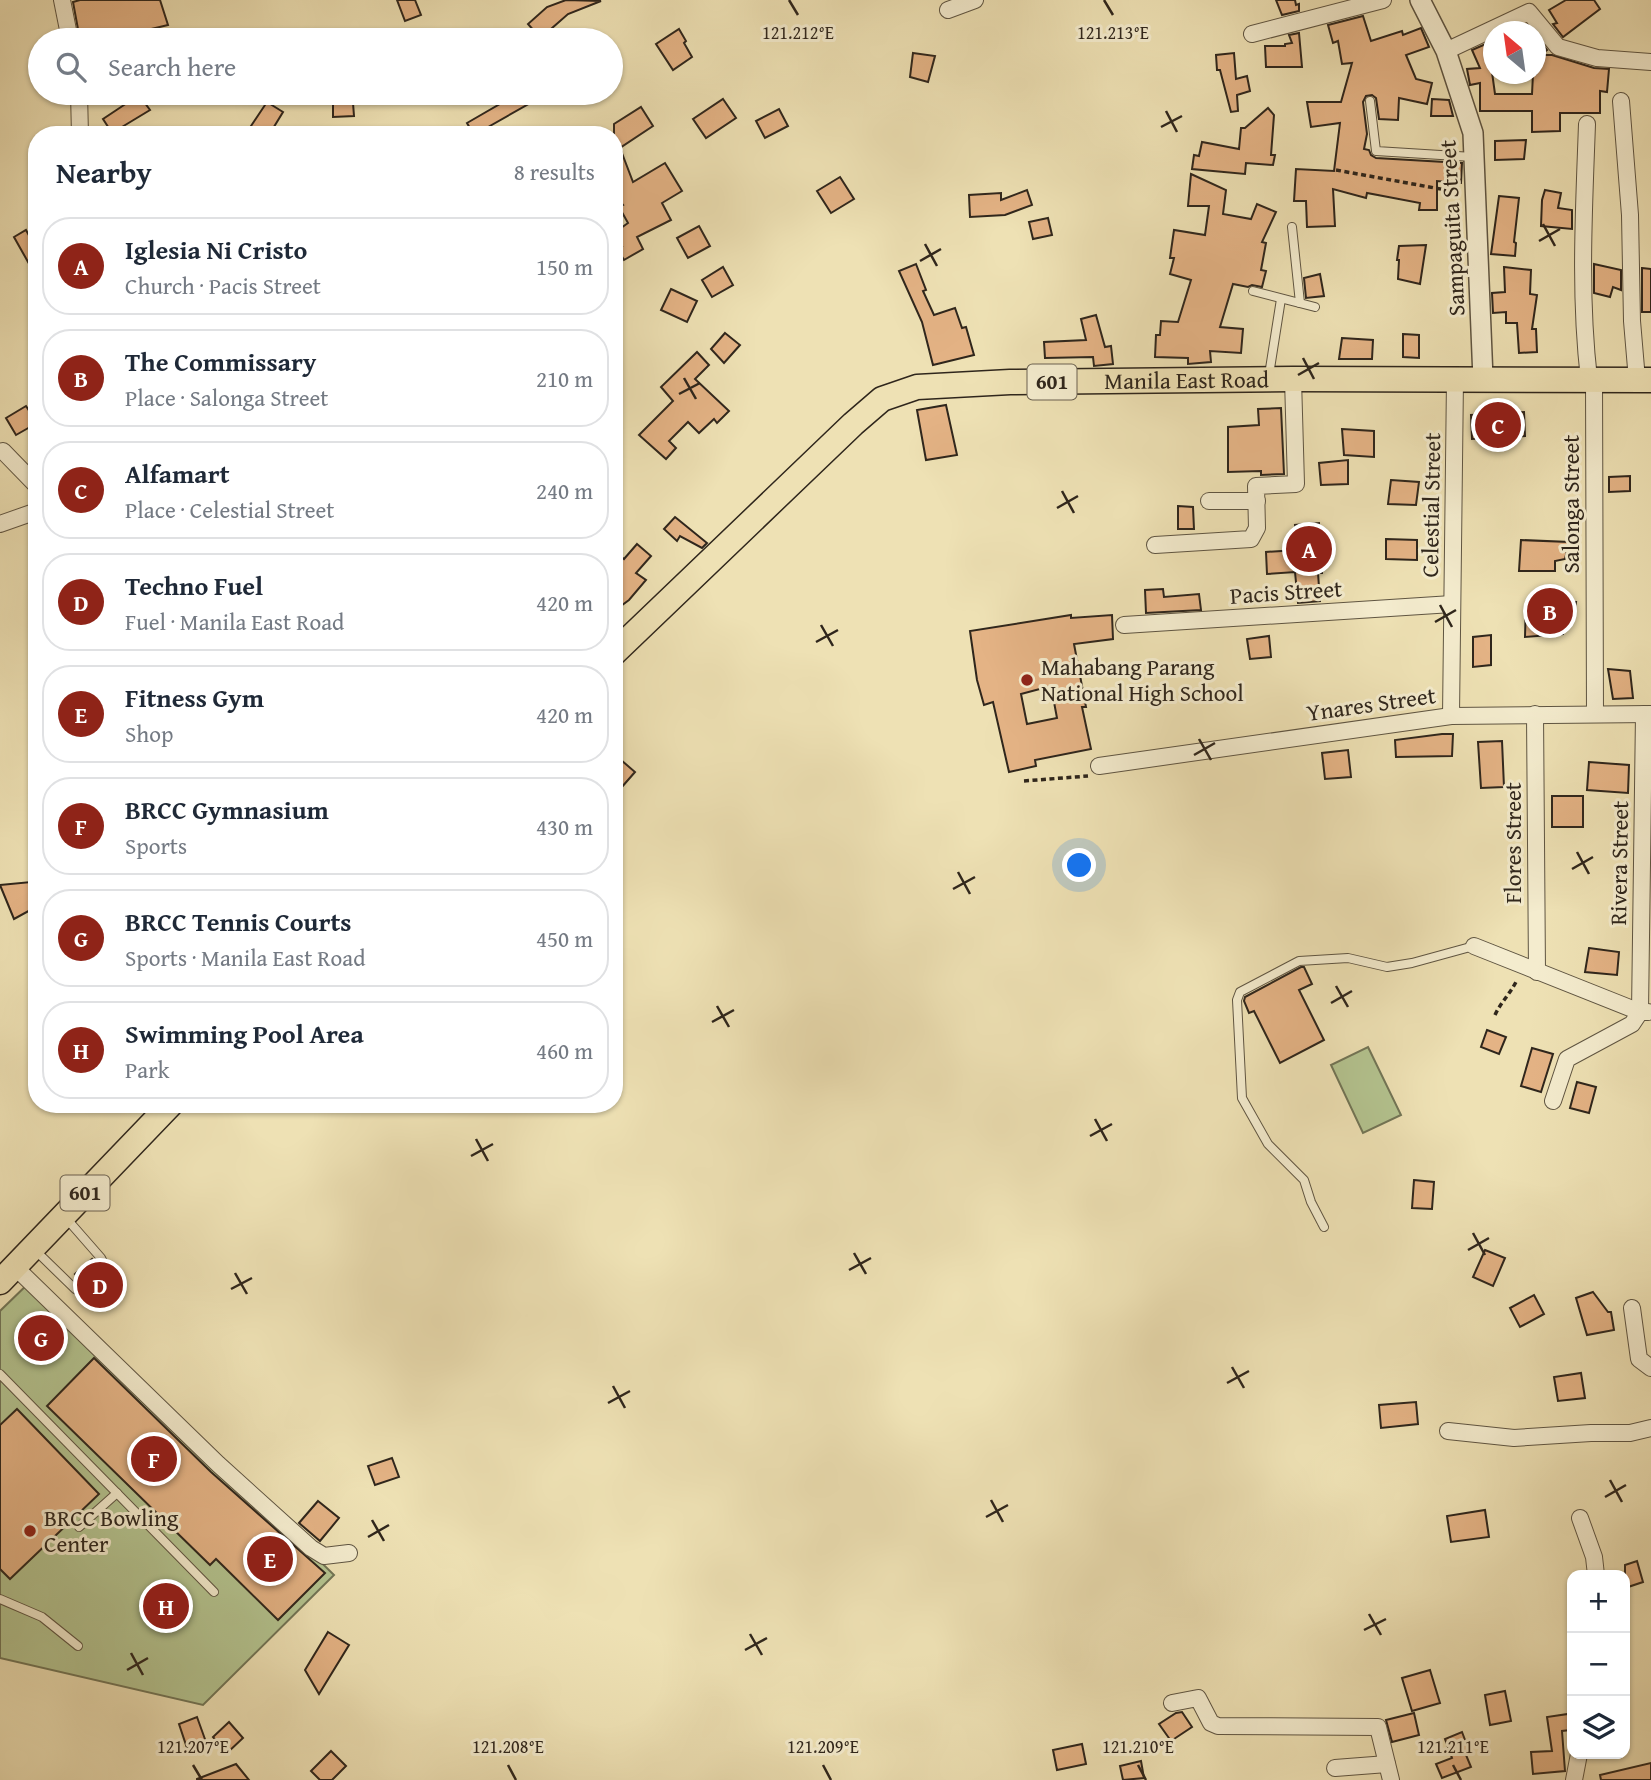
<!DOCTYPE html>
<meta charset="utf-8">
<style>
body{margin:0;font-family:"Gentium Book Plus",serif;background:#f6f6f7;color:#1f2937}
.controls{position:absolute;right:21px;bottom:21px;display:grid;overflow:hidden;border-radius:14px;box-shadow:0 2px 5px #0004}
.controls button{width:63px;height:63px;display:grid;place-items:center;padding:0;border:0;border-bottom:2px solid #e0e1e3;background:#fff;color:#1f2937;font:35px sans-serif}
.compass{position:absolute;left:1483px;top:21px;width:63px;height:63px;border-radius:50%;background:#fff;box-shadow:0 2px 5px #0004;rotate:331deg}
.you{position:absolute;left:1080px;top:866px;width:24px;height:24px;margin:-18px;border:5px solid #fff;border-radius:50%;background:#1a73e8;box-shadow:0 0 0 10px #1a73e833}
.badge{display:grid;place-items:center;width:46px;height:46px;border-radius:50%;background:#8f2418;color:#fff;font-size:23px;font-weight:700}
.pin{position:absolute;translate:-50% -50%;border:4px solid #fff;box-shadow:0 2px 7px #0006}
.list{margin:0;padding:0;list-style:none}
h2{display:flex;justify-content:space-between;align-items:center;height:91px;margin:0;padding:0 28px;font-size:30px}
h2 small{font-size:23px;font-weight:400;color:#747a83}
.list li{display:grid;grid-template-columns:46px 1fr auto;gap:21px;align-items:center;box-sizing:border-box;height:98px;margin:0 14px 14px;padding:0 14px;border:2px solid #e0e1e3;border-radius:28px}
.list b{display:block;font-size:26px;white-space:nowrap}
.list p{margin:0;font-size:23px;white-space:nowrap;color:#747a83}
.list em{font-size:23px;font-style:normal;color:#747a83}
.icon{flex:none;width:38px;height:38px;fill:none;stroke:currentColor;stroke-width:2;stroke-linecap:round;stroke-linejoin:round}
.map{position:relative;flex:none;width:1651px;height:1780px;overflow:hidden}
.search{position:absolute;background:#fff;box-shadow:0 2px 5px #0004;left:28px;top:28px;width:595px;height:77px;display:flex;align-items:center;gap:18px;box-sizing:border-box;padding:0 24px;border-radius:38px;color:#747a83;font-size:26px}
.panel{position:absolute;background:#fff;box-shadow:0 2px 5px #0004;left:28px;top:126px;width:595px;height:987px;border-radius:28px}
.map>svg:first-child{display:block}
.green{fill:#b4c490;stroke:#727556;stroke-width:2}
.building{fill:#e4b385;stroke:#2f261c;stroke-width:2;fill-rule:evenodd}
.lines{fill:none;stroke-linecap:round;stroke-linejoin:round}
.service-casing{stroke:#5f5542;stroke-width:10}
.minor-casing{stroke:#5f5542;stroke-width:18}
.tertiary-casing{stroke:#5f5542;stroke-width:22}
.primary-casing{stroke:#2f261c;stroke-width:27}
.path{stroke:#2f261c;stroke-width:3.5;stroke-dasharray:5 3.5;stroke-linecap:butt}
.service{stroke:#f4ecce;stroke-width:8}
.minor{stroke:#f4ecce;stroke-width:16}
.tertiary{stroke:#f4ecce;stroke-width:19}
.primary{stroke:#eee1b4;stroke-width:24}
.ticks{fill:none;stroke:#2f261c;stroke-width:2.5}
.poi-dot{fill:#8f2418;stroke:#f4ecce;stroke-width:2.5}
.labels{text-anchor:middle;stroke-width:6;stroke-linejoin:round;paint-order:stroke}
.shield{fill:#f4ecce;stroke:#6a6151;stroke-width:2}
.shield-label{font-size:21px;font-weight:bold;fill:#2f261c}
.street-label{font-size:23px;fill:#2f261c;stroke:#f4ecce}
.poi-label{font-size:23px;fill:#2f261c;stroke:#f4ecce;text-anchor:start}
.ticks-label{font-size:18px;text-anchor:middle;fill:#2f261c;stroke:#f4ecce;stroke-width:6;stroke-linejoin:round;paint-order:stroke}
</style>
<div class="map">
<svg width="1651" height="1780" viewBox="0 0 1651 1780">
<rect width="100%" height="100%" fill="#eee1b4"/>
<filter id="stains"><feTurbulence type="fractalNoise" baseFrequency=".00286" numOctaves="4"/><feColorMatrix values="0 0 0 0 .2 0 0 0 0 .09 0 0 0 0 .02 0 0 0 .5 -.17"/></filter>
<radialGradient id="worn" r=".72"><stop offset=".6" stop-color="#630" stop-opacity="0"/><stop offset="1" stop-color="#630" stop-opacity=".3"/></radialGradient>
<!-- green -->
<g class="green">
<polygon points="1368,1047 1401,1115 1363,1133 1331,1065"/>
<polygon points="33,1279 334,1575 203,1705 0,1658 0,1311"/>
</g>
<!-- building -->
<g class="building">
<polygon points="80,0 160,0 168,25 105,40 80,40 73,2"/>
<polygon points="397,0 415,0 421,15 405,21"/>
<polygon points="566,0 601,1 568,14 551,29 558,40 542,40 528,24 547,7"/>
<polygon points="1276,0 1295,0 1296,5 1299,4 1299,11 1282,15"/>
<polygon points="1566,0 1594,0 1600,9 1563,37 1553,24 1557,23 1549,10"/>
<polygon points="1363,16 1371,41 1402,31 1403,35 1421,28 1429,47 1406,55 1416,79 1432,83 1427,104 1399,98 1398,120 1379,119 1376,98 1372,95 1366,96 1363,102 1367,134 1364,149 1369,150 1371,155 1376,158 1462,163 1461,183 1437,181 1437,210 1419,210 1420,203 1367,193 1366,198 1333,189 1335,226 1307,227 1306,201 1294,201 1296,169 1334,171 1340,123 1311,127 1307,102 1341,102 1352,63 1342,64 1338,41 1333,43 1328,25"/>
<polygon points="679,29 686,41 684,43 692,57 673,70 656,44"/>
<polygon points="1299,33 1302,67 1266,67 1265,46 1285,46 1285,44 1292,43 1289,35"/>
<polygon points="1536,36 1547,50 1540,55 1552,55 1594,68 1609,69 1607,92 1600,91 1600,113 1560,113 1560,131 1532,132 1532,111 1480,111 1480,83 1470,85 1467,69 1480,68 1472,50 1488,43 1495,94 1532,94 1533,74 1536,74"/>
<polygon points="913,53 935,56 928,82 910,77"/>
<polygon points="1234,53 1236,79 1247,76 1250,91 1237,95 1238,111 1231,112 1220,70 1217,70 1216,55"/>
<polygon points="519,93 548,93 474,135 467,123"/>
<polygon points="139,95 150,110 112,133 103,119"/>
<polygon points="723,99 736,118 706,138 693,119"/>
<polygon points="1432,99 1449,100 1453,116 1431,116"/>
<polygon points="267,102 283,112 269,135 245,135"/>
<polygon points="353,103 354,116 333,117 333,104"/>
<polygon points="641,107 653,126 620,148 633,182 665,163 682,191 662,203 671,220 637,237 643,249 624,260 617,248 622,246 614,233 628,223 619,207 623,205 614,194 614,124"/>
<polygon points="1268,108 1274,115 1271,155 1275,155 1273,165 1246,163 1245,174 1192,169 1194,155 1199,156 1202,142 1239,149 1241,128 1245,128"/>
<polygon points="779,109 788,126 765,138 756,121"/>
<polygon points="1526,140 1524,159 1495,160 1495,141"/>
<polygon points="1191,174 1226,190 1223,214 1251,219 1257,204 1276,212 1262,242 1266,243 1261,270 1266,271 1262,287 1252,285 1248,287 1233,284 1220,327 1243,329 1241,353 1210,351 1211,362 1188,364 1188,358 1155,357 1156,335 1160,335 1161,321 1178,322 1191,280 1170,274 1174,258 1170,258 1174,230 1205,235 1209,206 1188,206"/>
<polygon points="840,177 854,199 831,213 817,191"/>
<polygon points="1027,190 1032,205 1005,215 970,217 969,195 1001,193 1001,200"/>
<polygon points="1545,190 1561,193 1558,208 1572,210 1572,229 1541,226 1542,200"/>
<polygon points="1499,196 1519,198 1514,242 1516,243 1515,256 1491,254"/>
<polygon points="1048,218 1052,235 1033,239 1029,222"/>
<polygon points="699,226 710,246 688,258 677,238"/>
<polygon points="26,230 37,250 37,278 14,237"/>
<polygon points="1426,245 1420,284 1398,279 1399,260 1397,260 1399,246"/>
<polygon points="916,264 926,290 923,291 934,315 955,308 962,328 966,327 974,355 933,365 922,322 899,271"/>
<polygon points="1594,264 1621,270 1621,290 1613,287 1610,297 1594,293"/>
<polygon points="723,267 733,285 712,297 702,280"/>
<polygon points="1504,267 1531,270 1530,294 1537,295 1532,329 1536,329 1537,352 1519,353 1517,323 1506,323 1506,312 1493,313 1492,293 1505,292"/>
<polygon points="1642,268 1651,269 1651,312 1642,312"/>
<polygon points="1320,274 1324,296 1306,298 1304,278"/>
<polygon points="671,289 697,301 687,322 661,310"/>
<polygon points="1096,315 1105,347 1111,346 1113,364 1094,366 1093,357 1045,358 1044,342 1086,340 1081,319"/>
<polygon points="725,333 740,345 724,363 711,349"/>
<polygon points="1403,334 1419,335 1419,358 1403,357"/>
<polygon points="1342,338 1373,340 1372,359 1339,359"/>
<polygon points="697,352 709,365 695,379 729,411 717,423 714,419 699,433 688,422 669,441 676,448 666,459 639,435 673,401 661,387"/>
<polygon points="946,405 957,455 926,460 917,410"/>
<polygon points="26,406 37,423 16,435 6,418"/>
<polygon points="1281,408 1284,474 1261,475 1261,471 1228,472 1228,427 1259,425 1258,409"/>
<polygon points="1524,412 1525,436 1472,439 1471,415"/>
<polygon points="1342,429 1374,431 1374,457 1344,455"/>
<polygon points="1348,460 1348,484 1321,485 1319,463"/>
<polygon points="1630,476 1630,491 1609,492 1609,477"/>
<polygon points="1391,480 1419,482 1416,505 1388,504"/>
<polygon points="1178,506 1193,507 1194,529 1178,529"/>
<polygon points="675,517 707,543 702,548 680,536 677,541 664,529"/>
<polygon points="1319,523 1322,573 1318,573 1320,601 1298,603 1295,572 1267,574 1266,552 1297,550 1295,525"/>
<polygon points="1386,539 1417,540 1417,560 1386,559"/>
<polygon points="1521,540 1569,542 1565,559 1555,561 1555,571 1519,571"/>
<polygon points="637,544 651,556 636,573 646,580 629,600 614,611 614,551 624,559"/>
<polygon points="1163,589 1164,597 1199,594 1201,610 1146,613 1145,590"/>
<polygon points="1526,601 1576,602 1573,619 1564,620 1563,634 1525,637"/>
<path d="M 1071,615 L 1071,618 L 1112,615 L 1113,639 L 1074,644 L 1086,707 L 1082,707 L 1091,749 L 1035,760 L 1036,766 L 1009,772 L 993,702 L 984,705 L 977,680 L 970,631 ZM 1051,686 L 1057,718 L 1027,724 L 1021,694 Z"/>
<polygon points="1491,635 1491,665 1473,667 1473,637"/>
<polygon points="1269,636 1271,657 1250,659 1247,639"/>
<polygon points="1608,669 1630,671 1633,698 1613,699"/>
<polygon points="1442,734 1453,734 1452,756 1396,757 1395,740"/>
<polygon points="1502,741 1504,787 1481,788 1478,742"/>
<polygon points="1348,750 1351,777 1325,779 1322,753"/>
<polygon points="614,754 635,772 614,796"/>
<polygon points="1589,762 1629,765 1628,793 1587,790"/>
<rect x="1552" y="796" width="31" height="31"/>
<polygon points="31,882 36,907 14,919 0,885"/>
<polygon points="1589,948 1619,952 1617,975 1585,972"/>
<polygon points="1301,967 1304,967 1312,984 1299,990 1324,1040 1280,1063 1254,1011 1249,1013 1244,1001 1245,997"/>
<polygon points="1487,1030 1506,1037 1499,1054 1481,1047"/>
<polygon points="1532,1048 1553,1054 1541,1092 1521,1086"/>
<polygon points="1577,1082 1596,1087 1589,1113 1570,1108"/>
<polygon points="1414,1180 1434,1182 1432,1209 1412,1208"/>
<polygon points="1485,1250 1505,1258 1493,1286 1473,1277"/>
<polygon points="92,1259 100,1271 84,1283 75,1274"/>
<polygon points="110,1279 119,1290 103,1304 93,1294"/>
<polygon points="1593,1292 1608,1312 1611,1312 1614,1330 1587,1335 1576,1298"/>
<polygon points="1534,1295 1544,1314 1520,1327 1510,1308"/>
<polygon points="94,1358 211,1472 325,1573 278,1620 216,1559 210,1565 47,1406"/>
<polygon points="1581,1373 1585,1398 1558,1401 1554,1377"/>
<polygon points="1416,1402 1418,1424 1381,1428 1379,1405"/>
<polygon points="17,1409 99,1494 10,1579 0,1569 0,1425"/>
<polygon points="392,1458 399,1477 375,1485 368,1466"/>
<polygon points="318,1501 339,1518 320,1541 299,1523"/>
<polygon points="1485,1510 1489,1537 1451,1542 1447,1516"/>
<polygon points="1637,1561 1643,1582 1625,1588 1625,1565"/>
<polygon points="328,1632 349,1645 319,1694 305,1670"/>
<polygon points="1430,1670 1440,1703 1412,1711 1402,1678"/>
<polygon points="1505,1691 1511,1721 1490,1725 1485,1695"/>
<polygon points="1182,1712 1192,1727 1171,1741 1159,1724 1176,1713"/>
<polygon points="1414,1713 1419,1735 1392,1742 1386,1720"/>
<polygon points="1568,1714 1571,1730 1562,1731 1565,1771 1533,1774 1531,1752 1552,1751 1547,1717"/>
<polygon points="197,1717 206,1742 187,1748 179,1724"/>
<polygon points="229,1722 243,1738 227,1753 213,1737"/>
<polygon points="1462,1732 1470,1753 1466,1755 1471,1767 1442,1778 1436,1764 1452,1758 1445,1739"/>
<polygon points="1082,1744 1086,1764 1057,1770 1053,1750"/>
<polygon points="331,1751 346,1766 332,1780 320,1780 311,1771"/>
<polygon points="1141,1761 1144,1778 1123,1780 1120,1766"/>
<polygon points="1651,1763 1651,1780 1601,1780 1600,1775"/>
<polygon points="236,1764 249,1780 197,1780 197,1779"/>
</g>
<g class="lines">
<defs>
<g id="service">
<polyline points="1370,101 1376,151 1473,157"/>
<polyline points="1292,227 1300,303"/>
<polyline points="1253,291 1315,307"/>
<polyline points="1269,375 1281,299"/>
<polyline points="1324,1227 1311,1202 1304,1180 1268,1144 1242,1098 1237,1000 1240,992 1299,961 1348,958 1387,967 1412,963 1474,946"/>
<polyline points="35,1250 75,1289 81,1292 94,1286 108,1272 101,1258 66,1218"/>
<polyline points="0,1374 214,1592"/>
<polyline points="79,1527 117,1493"/>
<polyline points="0,1599 42,1617 78,1646"/>
</g>
<g id="minor">
<polyline points="62,0 70,40"/>
<polyline points="948,10 975,0"/>
<polyline points="1252,34 1383,0"/>
<polyline points="1446,51 1529,12 1558,47 1597,58 1651,62"/>
<polyline points="79,93 80,135"/>
<polyline points="1621,101 1630,215 1632,321 1637,380"/>
<path d="M 1587,124 C 1584,209 1579,294 1589,379"/>
<polyline points="1594,379 1595,714"/>
<polyline points="3,451 37,486"/>
<polyline points="1209,501 1257,501"/>
<polyline points="0,524 37,511"/>
<polyline points="1155,545 1251,539 1257,528 1256,486 1296,484 1293,379"/>
<polyline points="1124,625 1452,604"/>
<polyline points="1535,714 1537,972"/>
<polyline points="1451,716 1455,379"/>
<polyline points="1099,766 1451,716 1651,714"/>
<polyline points="1474,946 1640,1012 1648,1012"/>
<polyline points="1553,1101 1567,1059 1632,1024 1640,1012 1644,714"/>
<polyline points="15,1267 218,1464 311,1548 324,1556 349,1553"/>
<polyline points="1632,1308 1639,1359 1651,1368"/>
<polyline points="1448,1431 1514,1438 1591,1433 1630,1433 1651,1428"/>
<polyline points="1580,1518 1594,1557 1596,1575"/>
<polyline points="1172,1703 1198,1698 1211,1723 1218,1726 1378,1727 1391,1780"/>
<polyline points="1335,1768 1387,1764"/>
<polyline points="1574,1780 1579,1754"/>
</g>
<polyline id="tertiary" points="1420,0 1446,51 1473,133 1483,379"/>
<g id="primary">
<path id="s1" d="M 614,653 L 853,424 L 882,399 L 917,387 L 1010,382 L 1293,379 L 1651,380"/>
<polyline points="0,1282 171,1104"/>
</g>
</defs>
<!-- service casing -->
<use href="#service" class="service-casing"/>
<!-- minor casing -->
<use href="#minor" class="minor-casing"/>
<!-- tertiary casing -->
<use href="#tertiary" class="tertiary-casing"/>
<!-- primary casing -->
<use href="#primary" class="primary-casing"/>
<!-- path -->
<g class="path">
<polyline points="1336,170 1457,192"/>
<polyline points="1024,781 1088,776"/>
<path d="M 1495,1015 C 1501,1002 1510,994 1517,980"/>
</g>
<!-- service -->
<use href="#service" class="service"/>
<!-- minor -->
<use href="#minor" class="minor"/>
<!-- tertiary -->
<use href="#tertiary" class="tertiary"/>
<!-- primary -->
<use href="#primary" class="primary"/>
</g>
<!-- ticks -->
<path class="ticks" d="M 789,0 L 798,15M 1104,0 L 1113,15M 1166,111 L 1177,132M 1161,127 L 1182,116M 1543,224 L 1555,246M 1539,241 L 1560,229M 925,244 L 937,266M 920,261 L 941,249M 1303,358 L 1314,379M 1298,375 L 1319,363M 684,378 L 696,399M 679,394 L 700,383M 1062,491 L 1074,513M 1057,508 L 1078,496M 1440,605 L 1452,627M 1435,622 L 1456,610M 821,625 L 833,646M 816,642 L 838,630M 1199,739 L 1211,760M 1194,755 L 1215,743M 1577,852 L 1589,874M 1572,869 L 1593,857M 958,872 L 970,894M 953,889 L 975,877M 1336,986 L 1348,1007M 1331,1003 L 1352,991M 717,1006 L 729,1027M 712,1022 L 734,1010M 1095,1119 L 1107,1141M 1090,1136 L 1112,1124M 476,1139 L 488,1161M 471,1156 L 493,1144M 1473,1233 L 1485,1255M 1468,1250 L 1489,1238M 854,1253 L 866,1274M 849,1270 L 871,1258M 235,1273 L 247,1294M 231,1289 L 252,1278M 1232,1367 L 1244,1388M 1227,1383 L 1249,1371M 613,1386 L 625,1408M 608,1403 L 630,1391M 1610,1480 L 1622,1502M 1605,1497 L 1626,1485M 991,1500 L 1003,1522M 986,1517 L 1008,1505M 372,1520 L 384,1541M 368,1537 L 389,1525M 1369,1614 L 1381,1635M 1364,1630 L 1386,1619M 750,1634 L 762,1655M 745,1650 L 767,1638M 131,1653 L 143,1675M 127,1670 L 148,1658M 193,1765 L 202,1780M 508,1765 L 516,1780M 823,1765 L 831,1780M 1138,1765 L 1146,1780M 1453,1765 L 1461,1780"/>
<!-- markers -->
<g class="poi-dot">
<circle cx="1027" cy="680" r="7"/>
<circle cx="30" cy="1531" r="7"/>
</g>
<g class="labels">
<!-- shield labels -->
<g class="shield">
<rect x="1027.5" y="364.5" width="49" height="35" rx="5"/>
<rect x="60.5" y="1175.5" width="49" height="35" rx="5"/>
</g>
<g class="shield-label">
<text x="1052" y="389">601</text>
<text x="85" y="1200">601</text>
</g>
<!-- street labels -->
<g class="street-label">
<text transform="translate(1452 228) rotate(-93)" y="8">Sampaguita Street</text>
<text dy="8" stroke="none"><textPath href="#s1" startOffset="676">Manila East Road</textPath></text>
<text transform="translate(1571 504) rotate(-90)" y="8">Salonga Street</text>
<text transform="translate(1431 505) rotate(-89)" y="8">Celestial Street</text>
<text transform="translate(1286 592) rotate(-4)" y="8">Pacis Street</text>
<text transform="translate(1371 704) rotate(-8)" y="8">Ynares Street</text>
<text transform="translate(1513 843) rotate(-90)" y="8">Flores Street</text>
<text transform="translate(1619 863) rotate(-89)" y="8">Rivera Street</text>
</g>
<!-- poi labels -->
<g class="poi-label">
<text x="1041" y="675">Mahabang Parang<tspan x="1041" dy="26">National High School</tspan></text>
<text x="44" y="1526">BRCC Bowling<tspan x="44" dy="26">Center</tspan></text>
</g>
</g>
<g class="ticks-label">
<text x="798" y="39">121.212°E</text>
<text x="1113" y="39">121.213°E</text>
<text x="193" y="1753">121.207°E</text>
<text x="508" y="1753">121.208°E</text>
<text x="823" y="1753">121.209°E</text>
<text x="1138" y="1753">121.210°E</text>
<text x="1453" y="1753">121.211°E</text>
</g>
<rect width="100%" height="100%" filter="url(#stains)"/>
<rect width="100%" height="100%" fill="url(#worn)"/>
</svg>
<div class="controls">
<button>+</button>
<button>−</button>
<button><svg class="icon" aria-label="layers" viewBox="0 0 24 24"><path d="M12 4l9 5-9 5-9-5zM3 14l9 5 9-5"/></svg></button>
</div>
<svg class="compass" viewBox="-18 -18 36 36"><path d="M0-13l5 13h-10z" fill="#e53935"/><path d="M0 13l5-13h-10z" fill="#747a83"/></svg>
<div class="you"></div>
<div class="pin badge" style="left:1309px;top:549px">A</div>
<div class="pin badge" style="left:1550px;top:611px">B</div>
<div class="pin badge" style="left:1498px;top:425px">C</div>
<div class="pin badge" style="left:100px;top:1285px">D</div>
<div class="pin badge" style="left:270px;top:1559px">E</div>
<div class="pin badge" style="left:154px;top:1459px">F</div>
<div class="pin badge" style="left:41px;top:1338px">G</div>
<div class="pin badge" style="left:166px;top:1606px">H</div>
<div class="search"><svg class="icon" aria-label="search" viewBox="0 0 24 24"><circle cx="10" cy="10" r="6"/><path d="M15 15l6 6"/></svg>Search here</div>
<section class="panel">
<h2>Nearby<small>8 results</small></h2>
<ul class="list">
<li><span class="badge">A</span><div><b>Iglesia Ni Cristo</b><p>Church · Pacis Street</p></div><em>150 m</em></li>
<li><span class="badge">B</span><div><b>The Commissary</b><p>Place · Salonga Street</p></div><em>210 m</em></li>
<li><span class="badge">C</span><div><b>Alfamart</b><p>Place · Celestial Street</p></div><em>240 m</em></li>
<li><span class="badge">D</span><div><b>Techno Fuel</b><p>Fuel · Manila East Road</p></div><em>420 m</em></li>
<li><span class="badge">E</span><div><b>Fitness Gym</b><p>Shop</p></div><em>420 m</em></li>
<li><span class="badge">F</span><div><b>BRCC Gymnasium</b><p>Sports</p></div><em>430 m</em></li>
<li><span class="badge">G</span><div><b>BRCC Tennis Courts</b><p>Sports · Manila East Road</p></div><em>450 m</em></li>
<li><span class="badge">H</span><div><b>Swimming Pool Area</b><p>Park</p></div><em>460 m</em></li>
</ul>
</section>
</div>
